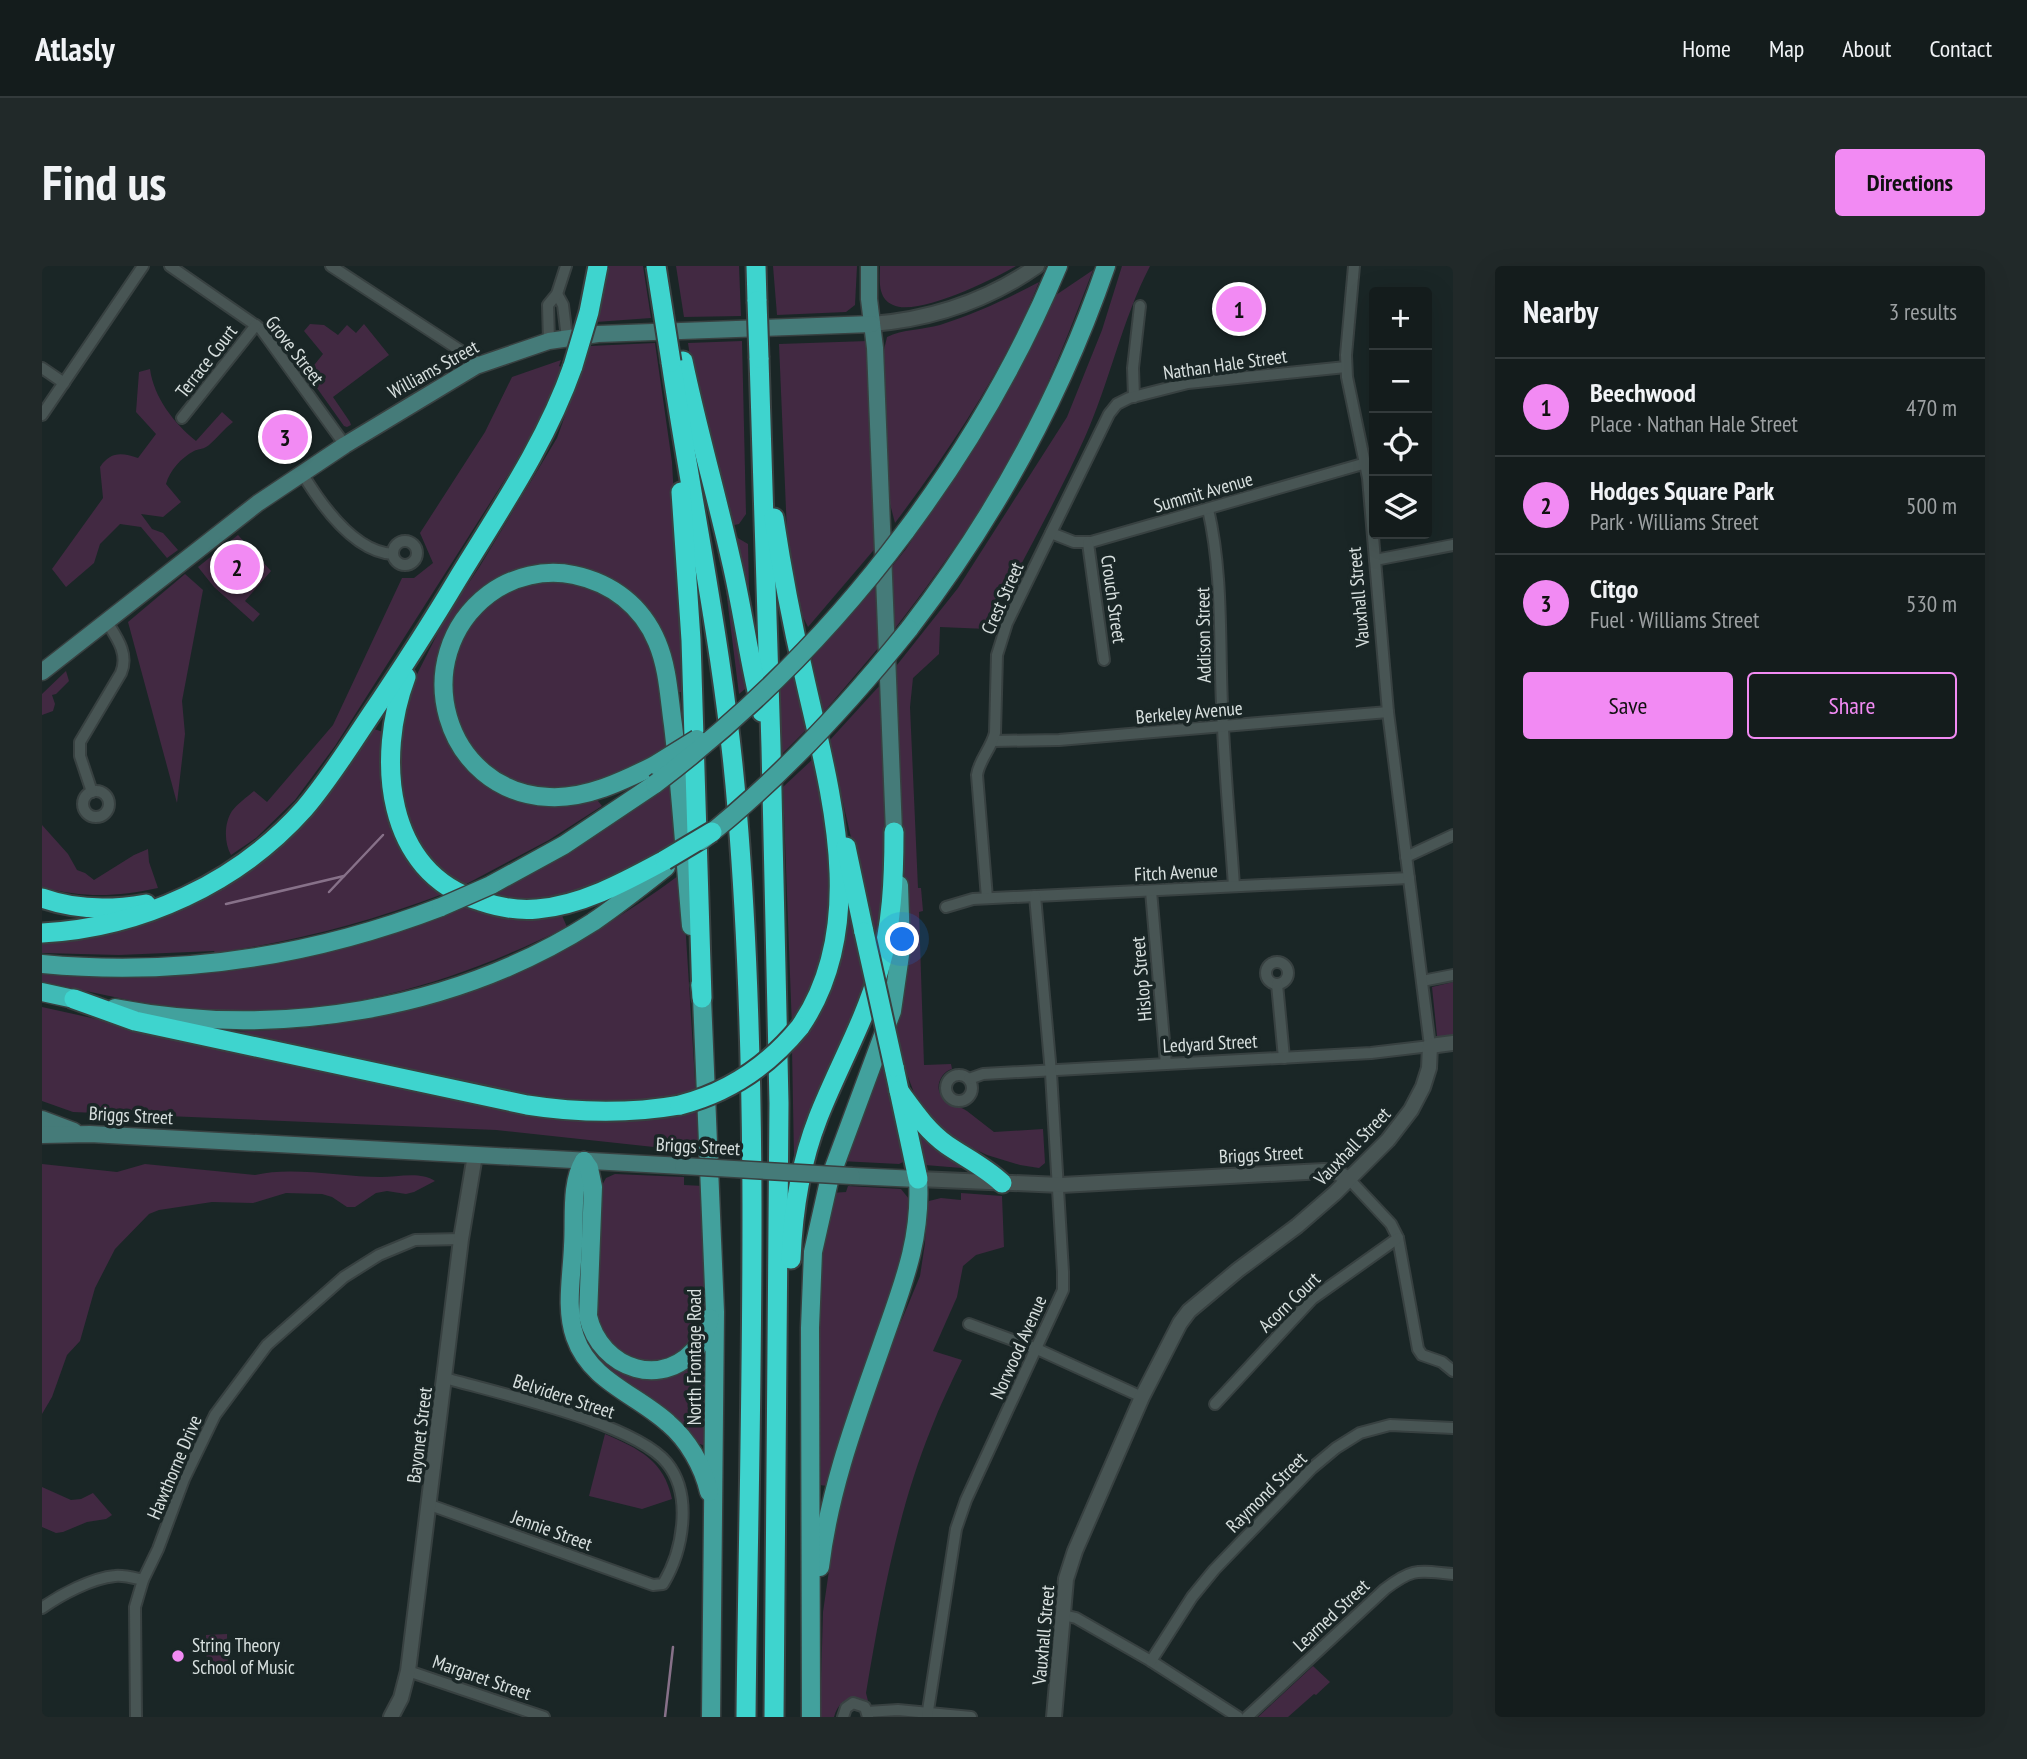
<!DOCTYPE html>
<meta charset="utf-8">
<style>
body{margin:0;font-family:"PT Sans Narrow",sans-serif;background:#212929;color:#f1f3f6}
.controls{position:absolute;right:21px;top:21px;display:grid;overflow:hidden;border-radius:7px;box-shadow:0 7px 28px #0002}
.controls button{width:63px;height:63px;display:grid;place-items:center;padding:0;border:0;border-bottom:2px solid #333a3b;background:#141c1c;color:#f1f3f6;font:35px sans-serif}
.you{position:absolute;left:861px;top:674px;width:24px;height:24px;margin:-18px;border:5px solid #fff;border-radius:50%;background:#1a73e8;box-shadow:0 0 0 10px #1a73e833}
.badge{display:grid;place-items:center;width:46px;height:46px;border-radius:50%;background:#f28af3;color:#111;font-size:23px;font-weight:700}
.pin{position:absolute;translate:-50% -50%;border:4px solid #fff;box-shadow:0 2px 7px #0006}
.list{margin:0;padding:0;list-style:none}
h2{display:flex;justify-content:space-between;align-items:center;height:91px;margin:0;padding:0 28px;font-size:30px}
h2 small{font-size:23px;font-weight:400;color:#9da1a3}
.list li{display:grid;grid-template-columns:46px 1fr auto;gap:21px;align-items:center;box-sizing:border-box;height:98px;padding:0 28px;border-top:2px solid #333a3b}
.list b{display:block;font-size:26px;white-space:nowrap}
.list p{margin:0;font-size:23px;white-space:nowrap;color:#9da1a3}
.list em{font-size:23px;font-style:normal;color:#9da1a3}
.actions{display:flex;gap:14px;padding:21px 28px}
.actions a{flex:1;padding:16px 0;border:2px solid #f28af3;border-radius:7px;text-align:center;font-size:24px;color:#f28af3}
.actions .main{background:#f28af3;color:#111}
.icon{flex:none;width:38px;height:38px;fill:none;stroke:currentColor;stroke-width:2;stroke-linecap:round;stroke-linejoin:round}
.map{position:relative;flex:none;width:1411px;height:1451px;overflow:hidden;border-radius:7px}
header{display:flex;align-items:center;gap:42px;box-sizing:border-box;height:98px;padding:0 35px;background:#141c1c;border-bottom:2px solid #333a3b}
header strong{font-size:33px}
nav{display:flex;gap:38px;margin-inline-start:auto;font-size:24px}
.intro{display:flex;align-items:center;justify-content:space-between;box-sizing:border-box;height:168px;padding:0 42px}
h1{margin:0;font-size:49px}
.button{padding:18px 32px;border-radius:7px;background:#f28af3;color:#111;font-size:24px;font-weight:700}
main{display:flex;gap:42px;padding:0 42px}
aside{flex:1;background:#141c1c;border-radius:7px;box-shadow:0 7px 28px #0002}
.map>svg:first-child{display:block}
.green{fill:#422942}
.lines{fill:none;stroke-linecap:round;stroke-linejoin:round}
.stream{stroke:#877189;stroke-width:2.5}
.minor-casing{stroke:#384141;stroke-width:14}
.tertiary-casing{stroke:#384141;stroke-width:18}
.secondary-casing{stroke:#384141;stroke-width:19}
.primary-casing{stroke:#384141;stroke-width:21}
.trunk-casing{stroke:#384141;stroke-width:21}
.motorway-casing{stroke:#384141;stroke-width:23}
.minor{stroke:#485554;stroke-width:10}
.tertiary{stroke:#485554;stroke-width:14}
.secondary{stroke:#457b79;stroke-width:16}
.primary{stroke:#42a19d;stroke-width:18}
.trunk{stroke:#40bab6;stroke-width:18}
.motorway{stroke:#3ed4ce;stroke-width:19}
.secondary-bridge-casing{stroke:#384141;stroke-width:19;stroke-linecap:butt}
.primary-bridge-casing{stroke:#384141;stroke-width:21;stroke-linecap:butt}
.motorway-bridge-casing{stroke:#384141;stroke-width:23;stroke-linecap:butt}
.secondary-bridge{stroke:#457b79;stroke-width:16}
.primary-bridge{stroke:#42a19d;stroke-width:18}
.motorway-bridge{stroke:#3ed4ce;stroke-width:19}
.poi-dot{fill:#f28af3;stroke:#1a2626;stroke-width:2.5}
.labels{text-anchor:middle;stroke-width:7;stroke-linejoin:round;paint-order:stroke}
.street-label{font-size:19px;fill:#d8e0df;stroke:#1a2626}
.poi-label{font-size:19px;fill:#d8e0df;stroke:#1a2626;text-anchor:start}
</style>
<header>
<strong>Atlasly</strong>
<nav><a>Home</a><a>Map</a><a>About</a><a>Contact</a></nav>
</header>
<div class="intro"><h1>Find us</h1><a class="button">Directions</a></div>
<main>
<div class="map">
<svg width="1411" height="1451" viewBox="0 0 1411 1451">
<rect width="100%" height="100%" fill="#1a2626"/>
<!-- green -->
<g class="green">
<polygon points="566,0 601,0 609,52 554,56"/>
<polygon points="634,0 697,0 699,50 642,51"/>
<polygon points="731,0 815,0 813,39 804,46 735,49"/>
<path d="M 838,0 L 974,0 C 952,13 875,51 851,39 C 835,32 838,14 838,0 Z"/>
<path d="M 1080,0 L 1108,0 C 1080,54 1068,115 1043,171 C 1014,236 978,299 945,363 L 898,361 L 897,388 L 871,412 L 868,441 L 876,622 L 879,622 L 881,645 L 877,646 L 882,799 L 909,798 L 910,803 C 899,806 892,821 900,831 C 905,837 918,840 925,845 C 934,852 943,859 952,866 L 1001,863 L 1003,897 L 997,902 L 978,899 L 945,889 L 915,875 L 894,861 L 877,840 L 857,787 L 851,756 L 863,624 L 851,404 L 916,322 L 1025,151 L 1060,64 Z"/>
<path d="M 1051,4 C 1030,59 1009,113 983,166 C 949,233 897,306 851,365 L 847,304 L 864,283 L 943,163 L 1011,31 Z"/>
<path d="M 997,16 C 963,102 908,183 853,257 L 847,234 L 841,88 L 845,71 C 860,63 881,64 898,59 C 933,48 965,33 997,16 Z"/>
<polygon points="268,58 282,59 296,69 305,59 314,67 322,58 347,89 291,131 308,156 309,159 305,161 302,160 265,108 281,88 262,65"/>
<polygon points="700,75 704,248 697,258 688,260 671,245 646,77"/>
<polygon points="826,75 836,279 766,361 758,345 745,267 737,78"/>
<polygon points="613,77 630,196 638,339 639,426 632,427 628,397 571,315 461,311 395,405 395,435 401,459 449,517 552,530 560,540 507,574 415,623 389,598 362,557 353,493 369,420 404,351 438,300 515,172 548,80"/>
<path d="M 519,94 L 517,100 L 519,101 L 503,143 L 469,204 L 293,480 L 253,534 L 214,572 L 189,589 C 182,577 182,557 190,545 C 195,538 205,531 212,525 L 225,536 L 291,459 L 360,312 L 372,312 L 391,297 L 378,267 L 443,166 L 470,111 Z"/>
<path d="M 108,103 C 112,132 132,157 154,175 L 180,146 L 191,156 C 182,163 175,172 167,179 C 163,183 156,183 152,185 C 139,192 128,204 124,218 L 139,236 L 121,251 L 99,248 L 110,263 L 121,267 L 136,284 L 125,292 L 99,261 L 78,258 L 58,278 L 52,297 L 24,321 L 10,303 L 61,232 L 58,201 C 68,186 79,186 96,192 L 114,168 L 94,146 L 97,106 Z"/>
<polygon points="196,269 229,305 203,335 218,348 211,356 172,321 156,301"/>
<polygon points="694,271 706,278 709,418 697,428 679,284 687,272"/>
<polygon points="143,308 161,324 140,435 143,468 135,537 86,356"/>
<polygon points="493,313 546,317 584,339 617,392 628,482 584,505 547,517 528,522 503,524 481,519 458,510 443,498 425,477 408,435 415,376 458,326"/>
<polygon points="834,320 838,380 781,447 770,392"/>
<polygon points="24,405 27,415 14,428 10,429 13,438 11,445 0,449 0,428"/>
<polygon points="753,409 766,462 740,488 737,425"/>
<polygon points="840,417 844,579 836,690 787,475"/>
<path d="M 329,462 L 344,467 C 339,509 338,552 363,589 C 373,604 388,616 401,628 C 324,657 255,675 173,687 L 172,685 L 77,689 L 0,687 L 0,671 C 28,668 57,666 85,661 C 194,638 277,557 329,462 Z"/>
<polygon points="772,492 782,532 791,621 783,699 750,762 741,521"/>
<polygon points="632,514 639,576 570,613 502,636 443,631"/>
<path d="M 0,559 L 26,588 L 35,604 L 43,607 L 52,614 L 92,589 L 106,583 L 107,596 L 116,622 C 75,631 40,632 0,621 Z"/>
<path d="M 640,607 L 654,830 L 638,834 L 528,839 L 186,766 C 219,764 254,764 287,759 C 421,741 534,686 640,607 Z"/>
<polygon points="805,616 829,719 757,894 752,892 750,783 774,753 793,714 805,658"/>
<path d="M 426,639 L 518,645 L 525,661 C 407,719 296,752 162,744 C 108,741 53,726 0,716 L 0,706 C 145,720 292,698 426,639 Z"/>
<polygon points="1411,716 1411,769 1398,772 1395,770 1390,721"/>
<polygon points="0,741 443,839 511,852 551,854 656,843 658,886 454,864 31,846 0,835"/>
<polygon points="843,784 864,891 861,896 857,898 798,895"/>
<polygon points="872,851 932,903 883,899"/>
<path d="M 0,898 L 75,906 L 103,898 L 213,909 C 250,900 300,911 339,911 C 355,911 379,905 393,915 L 372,926 L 364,928 L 345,925 L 334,927 L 313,941 L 305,941 L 290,931 L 280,928 L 244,927 L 211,937 L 170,936 L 117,944 L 107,948 L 73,983 L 53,1022 L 38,1075 L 25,1089 L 10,1131 L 0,1148 Z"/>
<polygon points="573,908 642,911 642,919 661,920 663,1049 657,1068 634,1091 616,1096 592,1094 567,1078 554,1054 558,923 564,912"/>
<polygon points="806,920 859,923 867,933 867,943 859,997 786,1220 777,1219 776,993 788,927 804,926"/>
<path d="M 919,927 L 960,930 L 962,981 L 934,989 L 921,1000 L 915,1031 L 891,1085 L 920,1094 C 909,1117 898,1139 889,1163 C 855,1247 839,1338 824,1427 L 826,1435 C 809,1428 797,1433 792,1451 L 778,1451 L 781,1346 L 794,1256 L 814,1174 L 844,1092 L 878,1010 L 883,977 L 885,939 L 887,935 L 899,932 L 919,934 Z"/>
<polygon points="539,1044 575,1101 653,1090 662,1094 664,1116 663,1180 658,1178 655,1180 556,1097 541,1073 535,1045"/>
<path d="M 563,1168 C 597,1183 622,1194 630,1233 L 600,1243 L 547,1230 Z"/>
<polygon points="0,1221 29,1234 39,1233 51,1227 70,1249 64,1253 45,1256 21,1266 14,1267 0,1261"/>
<polygon points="185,1368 186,1403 165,1404 164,1369"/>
<polygon points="1271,1400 1288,1416 1274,1429 1272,1428 1246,1451 1216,1451"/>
</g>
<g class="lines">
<!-- stream -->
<g class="stream">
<polyline points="287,626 341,569"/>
<polyline points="184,638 302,610"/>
<polyline points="623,1451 631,1381"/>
</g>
<defs>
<g id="minor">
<polyline points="128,0 219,63 303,179"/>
<polyline points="289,0 439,98"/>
<polyline points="515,28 521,39 525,72"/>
<polyline points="507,75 506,39 515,28 524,0"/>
<polyline points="0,102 22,117"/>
<polyline points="1092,131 1091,102 1098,40"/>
<polyline points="0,149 101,0"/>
<polyline points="140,152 214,59"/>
<path d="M 260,207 C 278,237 312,286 351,288"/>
<path d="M 1166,243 C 1181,308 1177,373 1180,439 C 1182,500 1188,560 1192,620"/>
<polyline points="1009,267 1032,276 1049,276 1324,197"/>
<circle cx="363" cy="287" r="12"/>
<polyline points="1046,277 1062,394"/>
<polyline points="1333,294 1411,279"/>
<polyline points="951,475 1017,474 1346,446"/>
<circle cx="54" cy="538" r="13"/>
<path d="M 50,526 L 38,490 L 38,476 L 79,407 C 87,388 75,372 65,356"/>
<polyline points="1364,591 1411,569"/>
<polyline points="1109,625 1124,798"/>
<path d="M 945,632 L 935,509 C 937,494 949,483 953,467 L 955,389 L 965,357 L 1067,148 L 1075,138 L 1087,132 L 1146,117 L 1304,101"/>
<polyline points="904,641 931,633 1367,612"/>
<circle cx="1235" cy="707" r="11"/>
<polyline points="1380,715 1411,709"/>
<polyline points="1235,718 1242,792"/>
<circle cx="917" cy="822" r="13"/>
<polyline points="927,813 941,808 1329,787 1388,780 1346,446 1326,212 1305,111 1304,89 1312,0"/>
<polyline points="1307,913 1349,958 1356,972 1376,1083 1380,1089 1400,1096 1411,1105"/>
<polyline points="927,1058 995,1083 1100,1131"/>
<polyline points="1173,1138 1270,1033 1356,972"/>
<path d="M 388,1239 L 611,1319 L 621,1318 C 641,1285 651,1229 625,1197 C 593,1157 455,1127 403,1112"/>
<path d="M 0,1342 C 18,1329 50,1312 73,1310 C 82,1309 92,1312 101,1314"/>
<polyline points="1021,1349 1034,1352 1109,1395 1196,1451"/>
<polyline points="1109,1395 1150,1331 1172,1304 1270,1202 1294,1182 1318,1167 1348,1159 1411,1162"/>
<polyline points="366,1405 502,1451"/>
<polyline points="825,1446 856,1444 929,1451"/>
<polyline points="94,1451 93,1341 101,1314 116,1283 142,1213 173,1149 225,1079 302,1011 337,989 373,974 419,973"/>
<polyline points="801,1451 804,1442 811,1437 823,1441 826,1451"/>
<polyline points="885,1451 914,1263 924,1234 1021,1024 1021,1006 1009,807 993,630"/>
<path d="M 1205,1451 L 1343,1323 C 1372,1301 1376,1305 1411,1308"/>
</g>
<g id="tertiary">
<path d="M 830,58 C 891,53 945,35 995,0"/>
<polyline points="876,913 1019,919 1282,905 1294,906 1307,913"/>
<polyline points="349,1451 359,1432 366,1405 419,973 433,889"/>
<polyline points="1012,1451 1024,1313 1033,1285 1100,1131 1138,1057 1147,1045 1196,1004 1255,960 1293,927 1346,874 1369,844 1381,821 1387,802 1388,780 1411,777"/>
</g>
<g id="secondary">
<polyline points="827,0 827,33 833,82 852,566"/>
<polyline points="0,406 216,237 303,179 434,100 507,75 556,68 830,58"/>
<polyline points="0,853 32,865"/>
<polyline points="0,869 48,868 641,900"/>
<polyline points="810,910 876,913"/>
</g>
<g id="primary">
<path d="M 863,266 C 925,183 976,96 1016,0"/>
<path d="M 867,363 C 951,254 1019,131 1064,0"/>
<path d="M 613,499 C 581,515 544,533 507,531 C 401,526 364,391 447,328 C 471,310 503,303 532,309 C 570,317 600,340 615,376 C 626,402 627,431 631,459 C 639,526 643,593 649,660"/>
<polyline points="449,619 522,579 613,518"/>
<path d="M 0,698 C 136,711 271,690 399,641"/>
<polyline points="658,719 660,732 673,1046 669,1451"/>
<path d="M 73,742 C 234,773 412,745 551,656 C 576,639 600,620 624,601"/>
<path d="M 542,895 C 528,918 533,953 531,980 C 530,1009 523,1043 533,1071 C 548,1115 594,1128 626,1157 C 646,1174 661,1200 667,1226"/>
<path d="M 542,895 L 547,902 L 551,921 L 546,1050 C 558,1104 624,1126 658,1077 C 663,1070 665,1061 668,1052"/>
<path d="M 778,1301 C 787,1225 813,1155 838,1084 C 858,1025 880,977 876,913"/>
<polyline points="769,1451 768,1062 771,986 787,915 850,745 859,682 857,619"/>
</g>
<polyline id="trunk" points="0,726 32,733"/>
<g id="motorway">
<polyline points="714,0 715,35"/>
<polyline points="717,92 729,481 737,837 732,1451"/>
<path d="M 641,95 C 655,162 674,227 689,294 C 701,344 707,396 720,446"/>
<path d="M 629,96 C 651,245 683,392 695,542 C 720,844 707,1149 704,1451"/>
<polyline points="639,226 649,374 660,732"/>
<path d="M 732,252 C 740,305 750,357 762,409 C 787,522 829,657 758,761"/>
<path d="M 364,411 C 334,490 342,607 438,635 C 456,641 476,645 495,643 C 541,639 584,615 623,594"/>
<polyline points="804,581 822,666"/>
<path d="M 0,632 C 33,644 70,644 104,638"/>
<path d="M 0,667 C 98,662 196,617 262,543 C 286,515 306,483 326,453 C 357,407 387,361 415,314 C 457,245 504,177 531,100"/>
<path d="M 32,733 L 93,755 L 485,839 C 536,847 587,848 638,839"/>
<polyline points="852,801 876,913"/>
<path d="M 857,825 C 871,844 885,865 905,879 C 924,892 943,901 960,917"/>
<path d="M 749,993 C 751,944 758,898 776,852 C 795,803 823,755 837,704 C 850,660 852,612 852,566"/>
</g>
</defs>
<!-- minor casing -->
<use href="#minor" class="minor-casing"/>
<!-- tertiary casing -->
<use href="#tertiary" class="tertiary-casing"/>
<!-- secondary casing -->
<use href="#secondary" class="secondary-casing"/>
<!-- primary casing -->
<use href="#primary" class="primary-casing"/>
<!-- trunk casing -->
<use href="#trunk" class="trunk-casing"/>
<!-- motorway casing -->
<use href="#motorway" class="motorway-casing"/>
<!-- minor -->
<use href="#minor" class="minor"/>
<!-- tertiary -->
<use href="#tertiary" class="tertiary"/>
<!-- secondary -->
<use href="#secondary" class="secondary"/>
<!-- primary -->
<use href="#primary" class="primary"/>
<!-- trunk -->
<use href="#trunk" class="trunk"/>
<!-- motorway -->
<use href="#motorway" class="motorway"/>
<defs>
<polyline id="secondary-bridge" points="641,900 810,910"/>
<g id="primary-bridge">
<polyline points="613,499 655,473"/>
<path d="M 613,518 C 707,447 793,360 863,266"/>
<path d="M 659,575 C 737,514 805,440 867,363"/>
<polyline points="399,641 449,619"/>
</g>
<g id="motorway-bridge">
<polyline points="614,0 629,96"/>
<polyline points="715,35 717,92"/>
<polyline points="531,100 547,46 556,0"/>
<polyline points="623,594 670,566"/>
<polyline points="822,666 852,801"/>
<path d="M 638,839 C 688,826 726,800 758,761"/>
</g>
</defs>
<!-- secondary-bridge casing -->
<use href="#secondary-bridge" class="secondary-bridge-casing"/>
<!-- primary-bridge casing -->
<use href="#primary-bridge" class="primary-bridge-casing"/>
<!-- motorway-bridge casing -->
<use href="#motorway-bridge" class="motorway-bridge-casing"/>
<!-- secondary-bridge -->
<use href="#secondary-bridge" class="secondary-bridge"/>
<!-- primary-bridge -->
<use href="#primary-bridge" class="primary-bridge"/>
<!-- motorway-bridge -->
<use href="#motorway-bridge" class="motorway-bridge"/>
</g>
<!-- markers -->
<circle class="poi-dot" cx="136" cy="1390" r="7"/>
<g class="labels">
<!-- street labels -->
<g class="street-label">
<text transform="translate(253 84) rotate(52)" y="7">Grove Street</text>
<text transform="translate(164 95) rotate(-52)" y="7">Terrace Court</text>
<text transform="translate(1183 98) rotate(-8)" y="7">Nathan Hale Street</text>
<text transform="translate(391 103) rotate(-29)" y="7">Williams Street</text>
<text transform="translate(1161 226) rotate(-16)" y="7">Summit Avenue</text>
<text transform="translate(1316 331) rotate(-95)" y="7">Vauxhall Street</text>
<text transform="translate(960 332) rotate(-66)" y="7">Crest Street</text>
<text transform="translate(1072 333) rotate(82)" y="7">Crouch Street</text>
<text transform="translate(1161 369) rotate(-91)" y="7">Addison Street</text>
<text transform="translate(1147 446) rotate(-5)" y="7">Berkeley Avenue</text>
<text transform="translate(1134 606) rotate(-3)" y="7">Fitch Avenue</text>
<text transform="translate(1099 713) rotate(-95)" y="7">Hislop Street</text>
<text transform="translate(1168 777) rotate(-3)" y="7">Ledyard Street</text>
<text transform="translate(89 849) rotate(3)" y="7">Briggs Street</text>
<text transform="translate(656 880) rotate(3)" y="7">Briggs Street</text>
<text transform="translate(1310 880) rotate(-46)" y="7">Vauxhall Street</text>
<text transform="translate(1219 888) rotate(-3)" y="7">Briggs Street</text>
<text transform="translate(1247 1036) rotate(-44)" y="7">Acorn Court</text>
<text transform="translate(976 1081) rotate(-66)" y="7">Norwood Avenue</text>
<text transform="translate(652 1091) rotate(-90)" y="7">North Frontage Road</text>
<text transform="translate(522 1130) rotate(18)" y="7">Belvidere Street</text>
<text transform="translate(377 1169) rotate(-83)" y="7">Bayonet Street</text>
<text transform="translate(132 1201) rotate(-67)" y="7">Hawthorne Drive</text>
<text transform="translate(1224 1226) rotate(-45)" y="7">Raymond Street</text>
<text transform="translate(510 1264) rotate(20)" y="7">Jennie Street</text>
<text transform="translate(1289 1349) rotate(-43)" y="7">Learned Street</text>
<text transform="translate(1001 1369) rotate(-85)" y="7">Vauxhall Street</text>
<text transform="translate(440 1411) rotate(19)" y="7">Margaret Street</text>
</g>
<!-- poi labels -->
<g class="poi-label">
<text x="150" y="1386">String Theory<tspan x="150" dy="22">School of Music</tspan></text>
</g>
</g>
</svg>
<div class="controls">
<button>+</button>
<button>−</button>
<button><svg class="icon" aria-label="locate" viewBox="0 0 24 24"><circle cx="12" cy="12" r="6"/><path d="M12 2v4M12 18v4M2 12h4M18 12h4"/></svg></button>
<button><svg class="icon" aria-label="layers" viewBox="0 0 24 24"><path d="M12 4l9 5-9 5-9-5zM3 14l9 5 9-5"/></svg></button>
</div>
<div class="you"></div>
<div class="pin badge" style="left:1197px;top:43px">1</div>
<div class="pin badge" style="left:195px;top:301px">2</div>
<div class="pin badge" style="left:243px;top:171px">3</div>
</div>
<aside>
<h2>Nearby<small>3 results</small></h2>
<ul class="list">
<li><span class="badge">1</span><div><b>Beechwood</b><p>Place · Nathan Hale Street</p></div><em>470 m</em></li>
<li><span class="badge">2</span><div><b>Hodges Square Park</b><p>Park · Williams Street</p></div><em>500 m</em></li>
<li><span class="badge">3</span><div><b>Citgo</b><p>Fuel · Williams Street</p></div><em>530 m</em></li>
</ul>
<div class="actions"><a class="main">Save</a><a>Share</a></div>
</aside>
</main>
